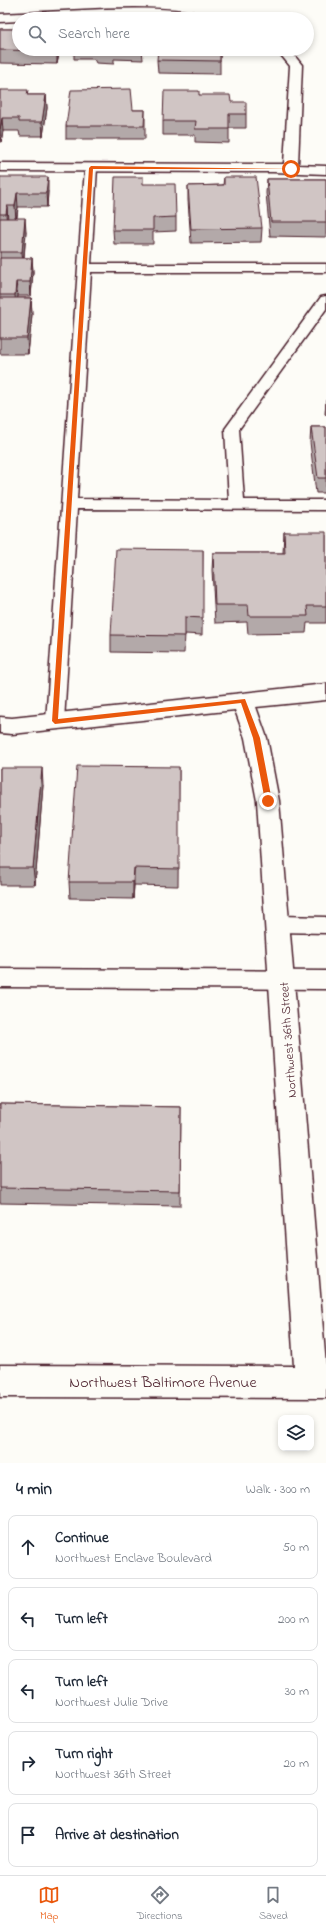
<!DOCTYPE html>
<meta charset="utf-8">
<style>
body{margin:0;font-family:"Indie Flower",sans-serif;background:#f6f6f7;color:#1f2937}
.controls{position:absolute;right:12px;bottom:12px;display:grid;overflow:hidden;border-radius:8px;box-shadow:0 2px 6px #0003}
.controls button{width:36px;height:36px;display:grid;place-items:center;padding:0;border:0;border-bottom:1px solid #e0e1e3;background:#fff;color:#1f2937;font:20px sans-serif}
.stop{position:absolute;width:12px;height:12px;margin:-9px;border:3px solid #ea580c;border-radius:50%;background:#fff}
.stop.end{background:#ea580c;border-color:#fff;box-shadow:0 1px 4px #0008}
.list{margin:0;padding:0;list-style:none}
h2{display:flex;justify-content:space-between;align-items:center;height:52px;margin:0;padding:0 16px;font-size:17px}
h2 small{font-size:13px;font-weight:400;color:#747a83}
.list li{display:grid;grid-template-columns:26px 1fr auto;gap:12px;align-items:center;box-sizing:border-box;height:64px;margin:0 8px 8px;padding:0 8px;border:1px solid #e0e1e3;border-radius:8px}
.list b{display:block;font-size:15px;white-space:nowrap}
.list p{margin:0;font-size:13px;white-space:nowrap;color:#747a83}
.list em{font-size:13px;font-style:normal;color:#747a83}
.icon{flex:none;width:22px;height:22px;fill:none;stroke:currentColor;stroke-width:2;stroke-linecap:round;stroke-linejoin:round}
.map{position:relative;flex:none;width:326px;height:1463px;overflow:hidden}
.search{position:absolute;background:#fff;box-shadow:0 2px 6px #0003;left:12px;right:12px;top:12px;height:44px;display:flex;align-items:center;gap:10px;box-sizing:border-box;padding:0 14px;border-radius:22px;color:#747a83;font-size:15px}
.sheet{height:412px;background:#fff}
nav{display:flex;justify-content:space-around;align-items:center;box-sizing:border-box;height:56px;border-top:1px solid #e0e1e3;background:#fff;font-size:11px;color:#747a83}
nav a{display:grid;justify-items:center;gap:2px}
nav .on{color:#ea580c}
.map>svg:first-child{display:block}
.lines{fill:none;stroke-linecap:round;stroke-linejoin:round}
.lane-casing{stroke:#4a1f2b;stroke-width:3}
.street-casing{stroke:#4a1f2b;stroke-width:3}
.lane{fill:#fdfcf7;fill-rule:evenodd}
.street{fill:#fdfcf7;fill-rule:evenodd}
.wall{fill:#b3a9a9;stroke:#4a1f2b}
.shaded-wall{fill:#928a89;stroke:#4a1f2b}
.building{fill:#d0c5c4;stroke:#4a1f2b}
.route{fill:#ea580c}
.labels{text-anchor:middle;stroke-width:3;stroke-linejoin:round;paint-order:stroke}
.street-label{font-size:13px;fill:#4a1f2b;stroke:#fdfcf7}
.near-street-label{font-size:16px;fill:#4a1f2b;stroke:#fdfcf7}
</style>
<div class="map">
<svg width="326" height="1463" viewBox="0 0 326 1463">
<rect width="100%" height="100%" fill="#fdfcf7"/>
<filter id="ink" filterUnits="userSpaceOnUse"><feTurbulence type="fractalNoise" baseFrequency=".025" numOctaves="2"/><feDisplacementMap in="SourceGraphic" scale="8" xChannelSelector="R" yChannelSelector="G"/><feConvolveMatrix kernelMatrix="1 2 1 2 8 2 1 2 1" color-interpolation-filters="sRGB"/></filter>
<g filter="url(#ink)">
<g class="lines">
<defs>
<g id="lane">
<polygon points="91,165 97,168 91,264 326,264 326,272 91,272 77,499 229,500 225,429 321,297 326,296 326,309 239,429 244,500 326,500 326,510 77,509 64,721 61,726 55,727 49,726 46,721 85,168"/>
<polygon points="278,916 326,917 326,933 278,932 271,930 268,924 271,918"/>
<polygon points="0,969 326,971 326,989 0,987"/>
</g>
<g id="street">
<path d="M 106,9 C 142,8 179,8 214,16 L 216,19 L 133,15 L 19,19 L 19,21 L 0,22 L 0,14 Z"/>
<polygon points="276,49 289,49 302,65 298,165 326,166 326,174 273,172 0,171 0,163 284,164 290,66"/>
<polygon points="326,684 326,700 256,707 267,738 279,801 326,1366 326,1398 0,1397 0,1365 294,1366 257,801 245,738 235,710 12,734 0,733 0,717 12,718"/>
</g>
</defs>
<!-- lane casing -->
<use href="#lane" class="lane-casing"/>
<!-- street casing -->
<use href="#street" class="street-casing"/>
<!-- lane -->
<use href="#lane" class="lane"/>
<!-- street -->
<use href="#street" class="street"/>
</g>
<!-- wall -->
<g class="wall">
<polygon points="0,29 15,29 19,49 60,49 57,64 0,63"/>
<polygon points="74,49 142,49 143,60 114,59 114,64 96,63 94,59 74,59"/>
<polygon points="220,49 220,74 158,73 157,60"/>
<polygon points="0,90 28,95 46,95 47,108 43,136 20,136 19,131 3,131 1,142 0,142"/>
<polygon points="199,95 231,102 246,114 246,128 229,128 229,143 195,142 195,135 163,135 163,121"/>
<polygon points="133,110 145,110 145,139 66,139 66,126"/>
<polygon points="0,177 48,191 47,207 18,207 17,218 26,232 24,258 32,258 33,272 31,296 18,296 17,298 31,298 32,314 28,354 0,354"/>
<polygon points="224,177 262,228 261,242 191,243 188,200 188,186 223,185"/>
<polygon points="267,179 326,179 326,237 270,236 266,193"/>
<polygon points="144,184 176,217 176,231 153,232 153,244 114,244 113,230"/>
<polygon points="326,400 326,415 325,414"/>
<polygon points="311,427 326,427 326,493 316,493 310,442"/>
<polygon points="284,532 326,535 326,623 307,623 306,633 248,634 247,622 215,623 212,570 213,553 283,553"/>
<polygon points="203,550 202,635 185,634 184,653 111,652 111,635"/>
<polygon points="179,767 178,886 134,885 133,899 70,898 69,882"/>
<polygon points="0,768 43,785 35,885 0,885"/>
<polygon points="0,1104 181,1107 180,1206 0,1203"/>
</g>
<!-- shaded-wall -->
<g class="shaded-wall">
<polygon points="57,49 60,49 57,64"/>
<polygon points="46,95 47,108 43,136 42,122"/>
<polygon points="2,118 3,131 1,142 0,129"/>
<polygon points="48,177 48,191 47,207 46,193"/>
<polygon points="17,193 18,207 16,221 15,206"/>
<polygon points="7,206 8,221 7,228 6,214"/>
<polygon points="25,218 26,232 23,266 22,252"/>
<polygon points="32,258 33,272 31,296 30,282"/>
<polygon points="16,282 18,296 16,309 15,295"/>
<polygon points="31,298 32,314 28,354 27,338"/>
<polygon points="42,768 43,785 35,885 33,868"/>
<polygon points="134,868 134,885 133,899 133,882"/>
</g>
<!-- building -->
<g class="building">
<polygon points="17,24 19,24 19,49 57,49 57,51 0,50 0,29 15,29"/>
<polygon points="95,49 113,49 113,51 96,50"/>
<polygon points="158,49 220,49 220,61 157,60"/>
<polygon points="131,89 133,110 145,110 144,126 66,126 71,90"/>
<polygon points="0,90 28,90 27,95 46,95 42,122 19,122 19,118 2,118 0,129"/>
<polygon points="164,91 199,91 199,95 230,95 231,102 246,102 246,114 229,114 229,129 195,129 196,121 163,121"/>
<polygon points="0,177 48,177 46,193 17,193 15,206 7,206 6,214 0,214"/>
<polygon points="115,177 143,177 143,184 175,184 176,217 153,218 153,230 113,230"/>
<polygon points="224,177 256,177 262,228 191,229 188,186 224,185"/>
<polygon points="267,179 326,179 326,222 271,222"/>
<polygon points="0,218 25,218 22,252 0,252"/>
<polygon points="0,258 32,258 30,282 16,282 15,295 0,295"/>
<polygon points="0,298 31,298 27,338 0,338"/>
<polygon points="311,427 326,427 326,478 318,478"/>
<polygon points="284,532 326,532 326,606 307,606 308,616 249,616 248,605 215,605 213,553 285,553"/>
<polygon points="116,549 203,550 203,618 185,617 185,636 111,635"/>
<polygon points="77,766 179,767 179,869 134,868 133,882 69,882"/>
<polygon points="0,768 42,768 33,868 0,868"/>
<polygon points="0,1104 181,1107 180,1191 0,1188"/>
</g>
</g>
<!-- route -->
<polygon class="route" points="91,166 293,169 93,169 58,719 245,699 260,738 272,801 268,804 265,801 253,738 241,703 55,724 52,721 89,168"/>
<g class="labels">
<!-- street labels -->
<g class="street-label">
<text transform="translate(287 1040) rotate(-94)" y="5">Northwest 36th Street</text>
</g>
<!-- near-street labels -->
<g class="near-street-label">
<text x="163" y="1387">Northwest Baltimore Avenue</text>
</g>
</g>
</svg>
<div class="controls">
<button><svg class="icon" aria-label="layers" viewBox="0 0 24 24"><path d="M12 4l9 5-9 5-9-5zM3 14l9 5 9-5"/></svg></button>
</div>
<div class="stop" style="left:291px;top:169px"></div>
<div class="stop end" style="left:268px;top:801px"></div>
<div class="search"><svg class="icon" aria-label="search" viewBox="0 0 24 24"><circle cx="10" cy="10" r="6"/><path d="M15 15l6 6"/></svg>Search here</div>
</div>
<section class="sheet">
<h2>4 min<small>Walk · 300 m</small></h2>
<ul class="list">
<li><svg class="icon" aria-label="ahead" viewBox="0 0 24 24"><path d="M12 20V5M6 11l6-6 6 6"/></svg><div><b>Continue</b><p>Northwest Enclave Boulevard</p></div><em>50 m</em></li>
<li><svg class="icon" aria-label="left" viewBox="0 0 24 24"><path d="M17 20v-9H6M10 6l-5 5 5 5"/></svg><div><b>Turn left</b></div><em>200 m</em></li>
<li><svg class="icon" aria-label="left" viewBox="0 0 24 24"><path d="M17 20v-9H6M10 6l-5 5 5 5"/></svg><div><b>Turn left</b><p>Northwest Julie Drive</p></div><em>30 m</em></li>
<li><svg class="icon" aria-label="right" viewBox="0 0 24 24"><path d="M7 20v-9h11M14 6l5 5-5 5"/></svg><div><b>Turn right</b><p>Northwest 36th Street</p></div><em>20 m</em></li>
<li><svg class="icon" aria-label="arrive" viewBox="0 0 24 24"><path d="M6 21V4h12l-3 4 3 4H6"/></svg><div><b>Arrive at destination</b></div></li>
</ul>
</section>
<nav>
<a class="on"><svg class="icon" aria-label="map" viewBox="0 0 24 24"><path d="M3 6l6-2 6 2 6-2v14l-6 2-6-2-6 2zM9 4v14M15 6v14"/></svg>Map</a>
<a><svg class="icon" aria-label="directions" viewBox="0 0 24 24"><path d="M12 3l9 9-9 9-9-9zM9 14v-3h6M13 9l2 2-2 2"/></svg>Directions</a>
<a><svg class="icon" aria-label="saved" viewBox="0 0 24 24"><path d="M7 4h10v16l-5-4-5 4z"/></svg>Saved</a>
</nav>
